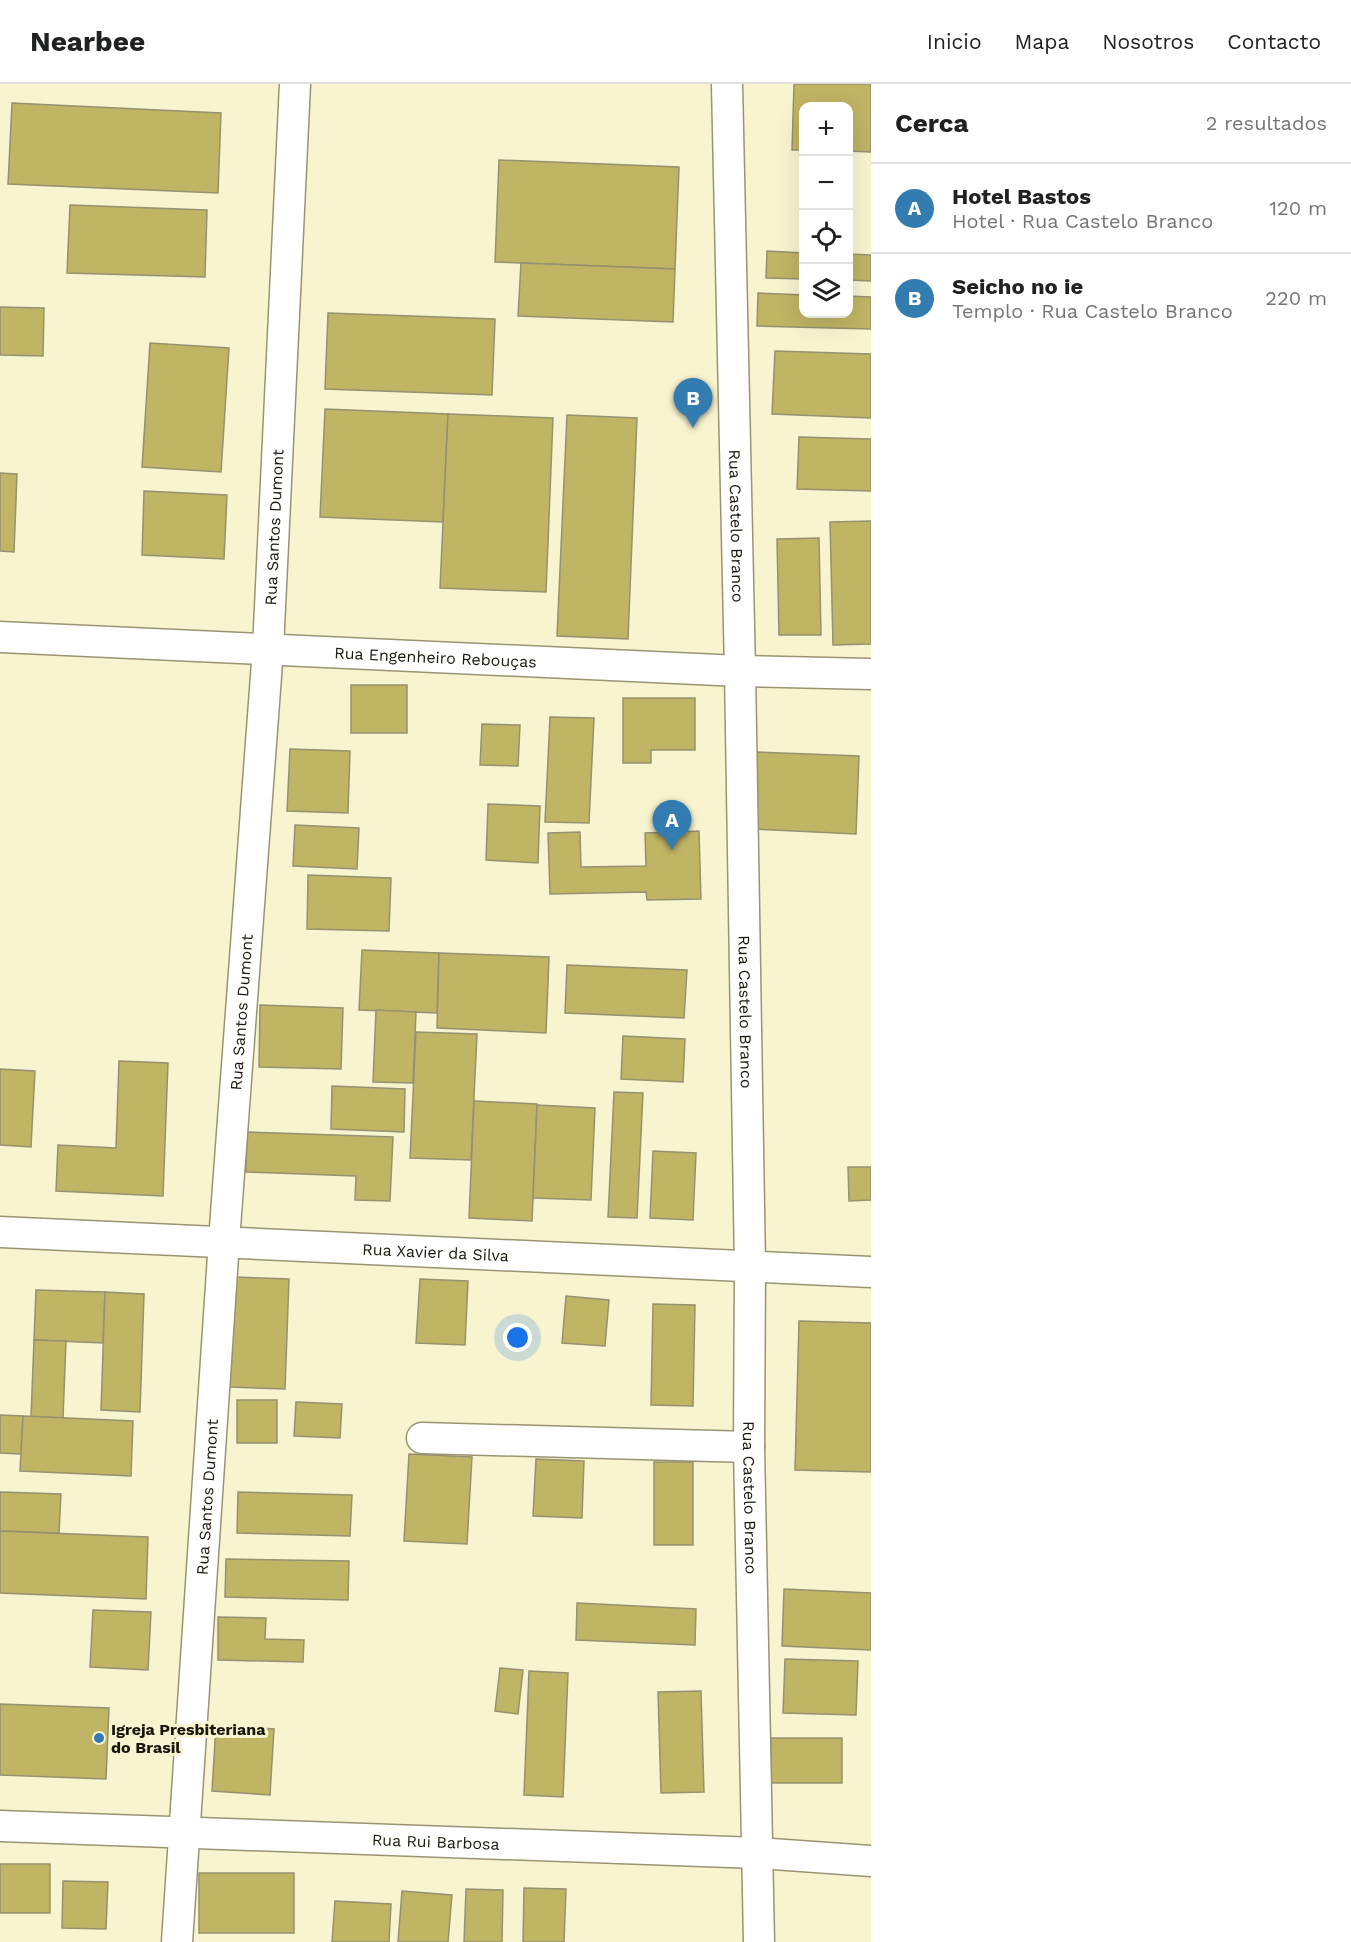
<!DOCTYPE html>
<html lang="es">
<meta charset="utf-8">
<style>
body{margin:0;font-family:"Work Sans",sans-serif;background:#f2f2f2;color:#202124}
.controls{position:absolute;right:18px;top:18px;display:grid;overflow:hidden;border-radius:12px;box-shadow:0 6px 24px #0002}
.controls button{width:54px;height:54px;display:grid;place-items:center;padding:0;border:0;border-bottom:2px solid #e0e0e0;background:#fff;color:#202124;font:30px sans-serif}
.you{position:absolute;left:518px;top:1254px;width:21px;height:21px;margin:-15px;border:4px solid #fff;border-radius:50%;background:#1a73e8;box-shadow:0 0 0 9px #1a73e833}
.badge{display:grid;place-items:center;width:39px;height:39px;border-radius:50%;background:#327cb0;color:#fff;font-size:20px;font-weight:700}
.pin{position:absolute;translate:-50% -50px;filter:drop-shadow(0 2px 3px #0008)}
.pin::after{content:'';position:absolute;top:32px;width:21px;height:18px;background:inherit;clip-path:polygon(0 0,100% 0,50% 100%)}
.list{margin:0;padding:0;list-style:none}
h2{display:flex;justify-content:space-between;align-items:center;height:78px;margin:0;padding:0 24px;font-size:26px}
h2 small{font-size:20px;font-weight:400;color:#757577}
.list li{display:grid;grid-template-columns:39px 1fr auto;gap:18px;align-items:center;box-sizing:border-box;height:90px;padding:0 24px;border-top:2px solid #e0e0e0}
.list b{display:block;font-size:22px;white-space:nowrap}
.list p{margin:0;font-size:20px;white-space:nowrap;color:#757577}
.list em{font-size:20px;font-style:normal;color:#757577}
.icon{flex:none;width:33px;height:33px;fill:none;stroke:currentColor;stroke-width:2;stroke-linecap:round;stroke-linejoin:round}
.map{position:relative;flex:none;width:871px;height:1858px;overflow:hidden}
header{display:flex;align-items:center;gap:36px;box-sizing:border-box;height:84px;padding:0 30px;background:#fff;border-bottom:2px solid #e0e0e0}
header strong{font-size:28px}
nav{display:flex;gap:33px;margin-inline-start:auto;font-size:21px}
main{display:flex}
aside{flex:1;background:#fff}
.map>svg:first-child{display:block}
.building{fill:#c0b465;stroke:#969170;stroke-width:1.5}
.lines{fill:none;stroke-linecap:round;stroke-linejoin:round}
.minor-casing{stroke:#999473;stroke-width:33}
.minor{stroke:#fff;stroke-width:30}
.poi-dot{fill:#327cb0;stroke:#f9f4d0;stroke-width:2}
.labels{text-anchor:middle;stroke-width:6;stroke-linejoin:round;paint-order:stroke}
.street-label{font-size:16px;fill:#19180b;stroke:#f9f4d0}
.poi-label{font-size:16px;font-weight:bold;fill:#19180b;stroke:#f9f4d0;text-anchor:start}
</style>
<header>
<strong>Nearbee</strong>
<nav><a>Inicio</a><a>Mapa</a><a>Nosotros</a><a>Contacto</a></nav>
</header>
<main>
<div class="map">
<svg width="871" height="1858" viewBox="0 0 871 1858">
<rect width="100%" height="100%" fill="#f9f4d0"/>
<!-- building -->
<g class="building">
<polygon points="794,0 871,0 871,68 848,67 848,22 804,22 804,66 792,66"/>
<polygon points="12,19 221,29 218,109 8,100"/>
<polygon points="499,76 679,83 675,185 495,178"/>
<polygon points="70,121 207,126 205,193 67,189"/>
<polygon points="767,167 804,169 804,195 766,194"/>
<polygon points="848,170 871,171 871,197 848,196"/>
<polygon points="521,179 675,185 673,238 518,232"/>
<polygon points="758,209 804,211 804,230 848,230 848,212 871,213 871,245 757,242"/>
<polygon points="0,223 44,224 43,272 0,271"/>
<polygon points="328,229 495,235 492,311 325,305"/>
<polygon points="150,259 229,264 221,388 142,383"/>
<polygon points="775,267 871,270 871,334 772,330"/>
<polygon points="325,325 448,330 443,438 320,433"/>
<polygon points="448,330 553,334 546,508 440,504"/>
<polygon points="567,331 637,334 628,555 557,552"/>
<polygon points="799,353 871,355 871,407 797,405"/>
<polygon points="0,389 17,390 14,468 0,467"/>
<polygon points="144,407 227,411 224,475 142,471"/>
<polygon points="871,437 871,560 833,561 830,438"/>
<polygon points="819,454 821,551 779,551 777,455"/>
<rect x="351" y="601" width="56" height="48"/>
<polygon points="623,614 695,614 695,666 651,666 651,679 623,679"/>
<polygon points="550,633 594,634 589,739 545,738"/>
<polygon points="482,640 520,641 518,682 480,681"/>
<polygon points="290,665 350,667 348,729 287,727"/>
<polygon points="757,668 859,672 856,750 754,745"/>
<polygon points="488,720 540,722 538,779 486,776"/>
<polygon points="295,741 359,744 357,785 293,782"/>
<polygon points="699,747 701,815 647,816 646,808 550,810 548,749 580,748 581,783 646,782 645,749"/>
<polygon points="308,791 391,794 389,847 307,845"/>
<polygon points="362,866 439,869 437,929 359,926"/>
<polygon points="439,869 549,873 546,949 437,944"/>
<polygon points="567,881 687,886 684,934 565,929"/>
<polygon points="260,921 343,924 341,985 259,983"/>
<polygon points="376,926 416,928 413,999 373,998"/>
<polygon points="416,948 477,950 471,1076 410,1074"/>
<polygon points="623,952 685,955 683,998 621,995"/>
<polygon points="119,977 168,979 163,1112 56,1107 58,1061 116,1064"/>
<polygon points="0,985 35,987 31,1063 0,1061"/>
<polygon points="332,1002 405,1005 404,1048 331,1045"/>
<polygon points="614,1008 643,1009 637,1134 608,1133"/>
<polygon points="474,1017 537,1020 532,1137 469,1134"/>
<polygon points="537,1021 595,1024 591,1116 533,1114"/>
<polygon points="247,1048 393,1053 390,1117 355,1116 356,1092 246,1088"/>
<polygon points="653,1067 696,1069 693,1136 650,1134"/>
<polygon points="848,1083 871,1083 871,1116 849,1117"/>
<polygon points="233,1193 289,1195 285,1305 229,1303"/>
<polygon points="420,1195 468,1197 465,1261 416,1259"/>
<polygon points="36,1206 105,1208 103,1259 34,1256"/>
<polygon points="105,1208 144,1210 140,1328 101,1326"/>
<polygon points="566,1212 609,1216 605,1262 562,1259"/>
<polygon points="653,1220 695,1221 693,1322 651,1321"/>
<polygon points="799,1237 871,1239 871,1388 795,1386"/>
<polygon points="34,1256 66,1257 63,1334 31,1333"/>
<rect x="237" y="1316" width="40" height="43"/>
<polygon points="296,1318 342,1320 340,1354 294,1352"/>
<polygon points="0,1331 23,1332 21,1370 0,1369"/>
<polygon points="23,1332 133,1337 131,1392 20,1387"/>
<polygon points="409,1370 472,1373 467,1460 404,1457"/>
<polygon points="536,1375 584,1377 582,1434 533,1432"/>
<rect x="654" y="1378" width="39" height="83"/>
<polygon points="0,1408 61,1410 59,1449 0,1447"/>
<polygon points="238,1408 352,1411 350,1452 237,1449"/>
<polygon points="0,1447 148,1453 146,1515 0,1509"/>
<polygon points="226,1475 349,1477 348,1516 225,1513"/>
<polygon points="784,1505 871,1509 871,1566 782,1562"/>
<polygon points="577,1519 696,1525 695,1561 576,1556"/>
<polygon points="93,1526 151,1528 148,1586 90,1583"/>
<polygon points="218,1533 266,1534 265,1555 304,1556 303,1578 218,1576"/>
<polygon points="785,1575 858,1577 856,1631 783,1629"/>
<polygon points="500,1584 523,1586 518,1630 495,1627"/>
<polygon points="529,1587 568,1589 563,1713 524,1711"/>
<polygon points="701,1607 704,1708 661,1709 658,1608"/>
<polygon points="0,1620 109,1624 106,1695 0,1691"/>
<polygon points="216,1641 274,1645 270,1711 212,1707"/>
<rect x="771" y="1654" width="71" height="45"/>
<rect x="0" y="1780" width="50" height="49"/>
<rect x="199" y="1789" width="95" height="60"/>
<polygon points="63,1797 108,1798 106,1845 62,1844"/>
<polygon points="524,1804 566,1805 564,1858 523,1858"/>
<polygon points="466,1805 503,1806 502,1858 464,1858"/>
<polygon points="402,1807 452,1811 448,1858 398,1858"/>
<polygon points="335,1817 391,1820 389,1858 332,1858"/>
</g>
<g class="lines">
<defs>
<g id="minor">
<path id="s1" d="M 727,0 L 740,587 L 750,1183 L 749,1363 L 759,1858"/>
<path id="s2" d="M 0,553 L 740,587 L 871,590"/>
<path id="s3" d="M 0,1148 L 871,1188"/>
<polyline points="422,1354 749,1363"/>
<path id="s4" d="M 0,1742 L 758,1769 L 871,1777"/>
<path id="s5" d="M 177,1858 L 224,1157 L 268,565 L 295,0"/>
</g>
</defs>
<!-- minor casing -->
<use href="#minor" class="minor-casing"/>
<!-- minor -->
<use href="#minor" class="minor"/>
</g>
<!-- markers -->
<circle class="poi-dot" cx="99" cy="1654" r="6"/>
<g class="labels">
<!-- street labels -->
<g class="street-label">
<text dy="6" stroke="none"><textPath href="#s1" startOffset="442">Rua Castelo Branco</textPath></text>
<text dy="6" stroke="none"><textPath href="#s5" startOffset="1418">Rua Santos Dumont</textPath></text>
<text dy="6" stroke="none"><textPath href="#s2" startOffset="436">Rua Engenheiro Rebouças</textPath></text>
<text dy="6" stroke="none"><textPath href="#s5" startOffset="932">Rua Santos Dumont</textPath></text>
<text dy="6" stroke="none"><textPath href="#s1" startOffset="928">Rua Castelo Branco</textPath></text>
<text dy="6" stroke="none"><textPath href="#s3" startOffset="436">Rua Xavier da Silva</textPath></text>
<text dy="6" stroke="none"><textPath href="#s5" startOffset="446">Rua Santos Dumont</textPath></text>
<text dy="6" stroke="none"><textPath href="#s1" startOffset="1414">Rua Castelo Branco</textPath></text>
<text dy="6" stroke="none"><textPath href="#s4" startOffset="436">Rua Rui Barbosa</textPath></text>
</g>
<!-- poi labels -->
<g class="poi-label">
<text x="111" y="1651">Igreja Presbiteriana<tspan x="111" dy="18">do Brasil</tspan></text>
</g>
</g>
</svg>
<div class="controls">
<button>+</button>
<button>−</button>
<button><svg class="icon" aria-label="locate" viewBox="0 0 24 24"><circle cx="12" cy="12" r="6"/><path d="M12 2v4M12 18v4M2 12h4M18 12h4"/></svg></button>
<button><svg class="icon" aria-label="layers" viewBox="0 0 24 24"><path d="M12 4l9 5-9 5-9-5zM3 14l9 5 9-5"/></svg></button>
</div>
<div class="you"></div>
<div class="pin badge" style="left:672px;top:766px">A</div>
<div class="pin badge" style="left:693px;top:344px">B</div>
</div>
<aside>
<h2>Cerca<small>2 resultados</small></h2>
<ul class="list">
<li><span class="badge">A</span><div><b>Hotel Bastos</b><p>Hotel · Rua Castelo Branco</p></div><em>120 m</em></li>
<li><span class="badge">B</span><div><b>Seicho no ie</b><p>Templo · Rua Castelo Branco</p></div><em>220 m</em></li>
</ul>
</aside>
</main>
